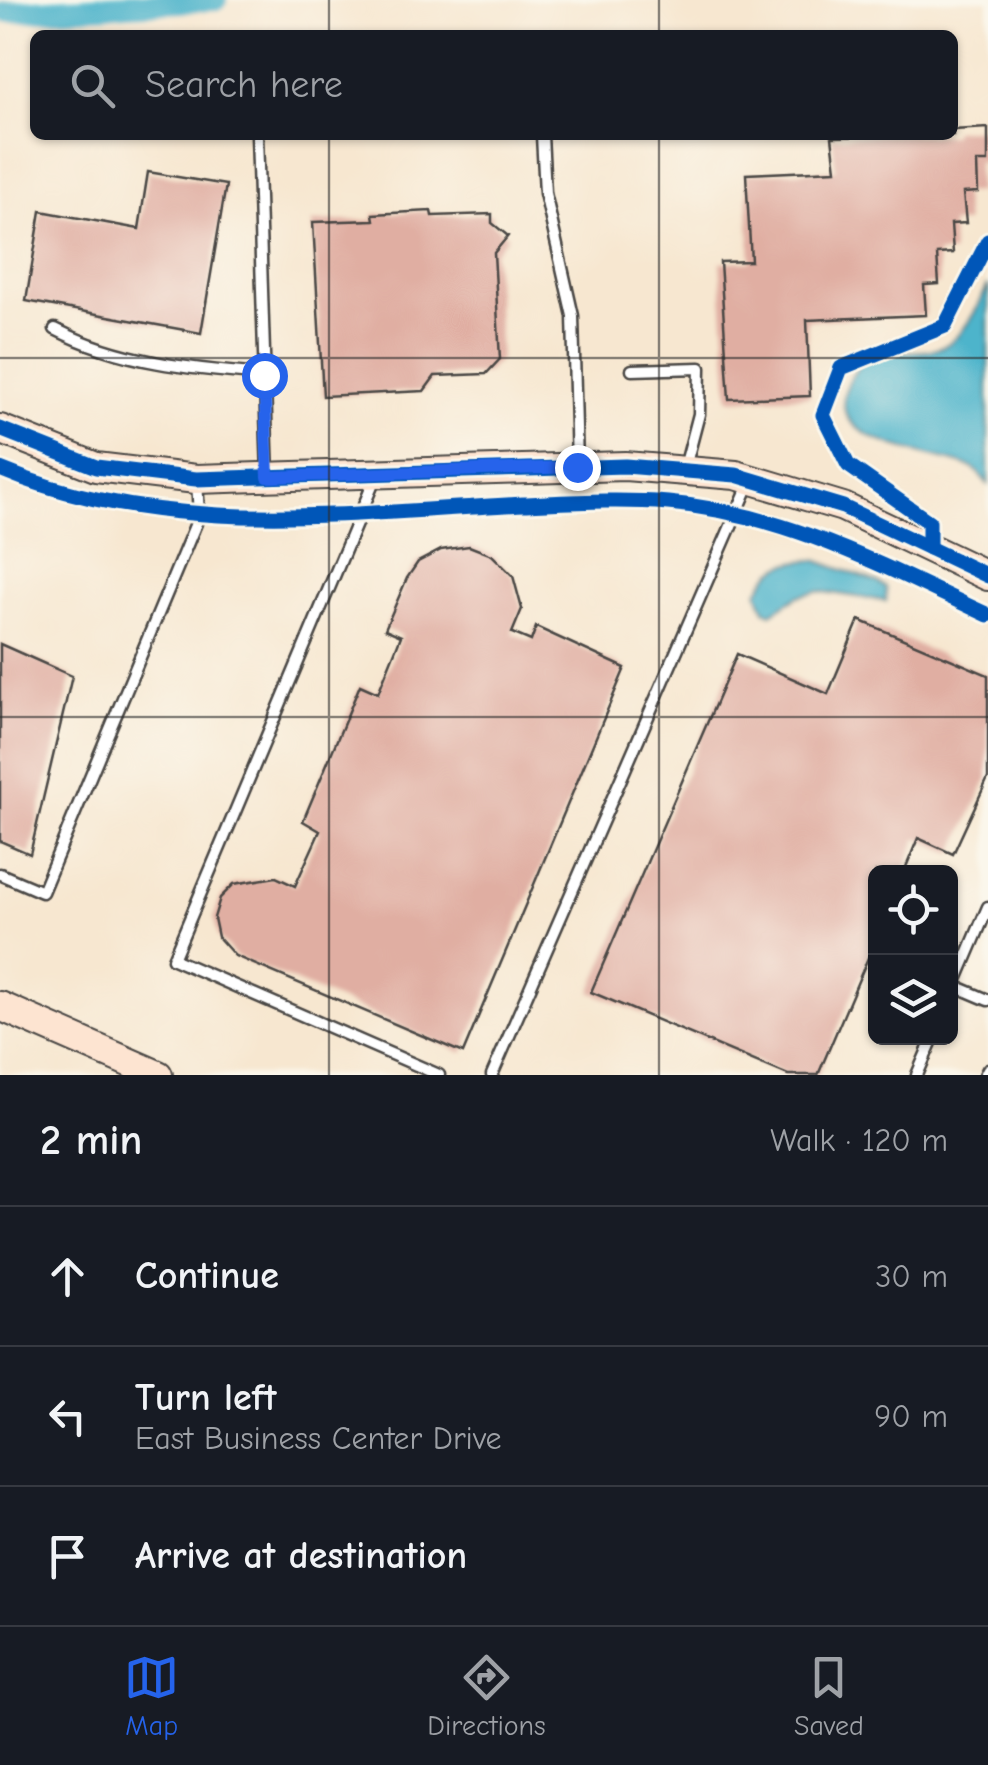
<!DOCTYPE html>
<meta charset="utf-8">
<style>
body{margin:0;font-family:"Comic Neue",sans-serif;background:#20242c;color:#f1f3f6}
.controls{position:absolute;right:30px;bottom:30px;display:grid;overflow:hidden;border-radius:15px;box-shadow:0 2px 8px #0004}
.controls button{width:90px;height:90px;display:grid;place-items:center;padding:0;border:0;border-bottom:2px solid #363941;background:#171b24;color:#f1f3f6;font:50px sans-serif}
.stop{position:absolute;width:30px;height:30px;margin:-22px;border:8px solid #2563eb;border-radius:50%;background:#fff}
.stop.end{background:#2563eb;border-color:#fff;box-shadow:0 2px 10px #0008}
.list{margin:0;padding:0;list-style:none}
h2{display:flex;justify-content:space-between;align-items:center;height:130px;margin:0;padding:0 40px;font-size:42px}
h2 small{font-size:32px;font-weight:400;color:#9ea1a6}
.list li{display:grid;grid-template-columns:65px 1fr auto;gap:30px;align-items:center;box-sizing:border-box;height:140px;padding:0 40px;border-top:2px solid #363941}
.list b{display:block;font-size:38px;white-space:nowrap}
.list p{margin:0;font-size:32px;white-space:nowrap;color:#9ea1a6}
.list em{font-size:32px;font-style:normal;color:#9ea1a6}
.icon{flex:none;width:55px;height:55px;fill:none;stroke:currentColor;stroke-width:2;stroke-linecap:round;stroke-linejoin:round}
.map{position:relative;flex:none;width:988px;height:1075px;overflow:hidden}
.search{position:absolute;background:#171b24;box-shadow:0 2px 8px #0004;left:30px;right:30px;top:30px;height:110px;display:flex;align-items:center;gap:25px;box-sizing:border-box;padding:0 35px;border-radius:15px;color:#9ea1a6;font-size:38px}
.sheet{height:550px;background:#171b24}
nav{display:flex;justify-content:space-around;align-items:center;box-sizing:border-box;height:140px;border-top:2px solid #363941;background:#171b24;font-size:28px;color:#9ea1a6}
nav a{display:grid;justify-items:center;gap:5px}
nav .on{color:#2563eb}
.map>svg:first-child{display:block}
.water{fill:#4db4cb;stroke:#3c707b;stroke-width:2.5}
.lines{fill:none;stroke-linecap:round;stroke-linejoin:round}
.canal{stroke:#4db4cb;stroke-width:22}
.building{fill:#e0aea2}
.lane-casing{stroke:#4a4744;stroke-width:15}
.secondary-casing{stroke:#4a4744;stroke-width:32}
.lane{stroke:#fff;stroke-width:10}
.secondary{stroke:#fde4d1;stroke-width:28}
.cycleway-casing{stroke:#fbf7ec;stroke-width:21}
.cycleway{stroke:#0057b8;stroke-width:15}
.route{stroke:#2563eb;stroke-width:12}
.grid{fill:none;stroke:#2b2b2b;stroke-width:2.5;stroke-opacity:0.55}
</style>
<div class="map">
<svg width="988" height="1075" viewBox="0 0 988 1075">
<rect width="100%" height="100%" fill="#fbf7ec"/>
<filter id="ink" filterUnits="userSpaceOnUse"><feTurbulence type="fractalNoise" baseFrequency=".01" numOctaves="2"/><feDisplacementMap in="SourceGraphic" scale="20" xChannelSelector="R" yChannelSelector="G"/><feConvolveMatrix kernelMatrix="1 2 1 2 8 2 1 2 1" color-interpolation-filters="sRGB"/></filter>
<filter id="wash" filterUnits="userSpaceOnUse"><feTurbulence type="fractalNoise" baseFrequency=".0048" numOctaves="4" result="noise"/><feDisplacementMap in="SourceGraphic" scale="40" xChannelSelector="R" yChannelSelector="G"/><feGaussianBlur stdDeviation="2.25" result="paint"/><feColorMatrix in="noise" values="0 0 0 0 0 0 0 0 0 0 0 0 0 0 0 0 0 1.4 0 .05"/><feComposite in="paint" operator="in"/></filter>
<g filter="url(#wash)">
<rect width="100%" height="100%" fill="#f7e7d0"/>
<!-- water -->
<g class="water">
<path d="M 988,285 L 988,484 C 983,479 978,471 972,468 C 934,451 803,445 856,370 C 877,340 922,362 949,343 C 967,330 979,305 988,285 Z"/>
<path d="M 815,560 L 877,582 L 886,588 L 886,601 L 817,591 L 798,596 L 771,613 L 765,610 L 758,592 C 769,566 788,561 815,560 Z"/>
</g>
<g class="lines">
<!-- canal -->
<polyline class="canal" points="6,12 216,0"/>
</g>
<g id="blocks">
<!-- building -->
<g class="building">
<polygon points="988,128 988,162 977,162 978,192 963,193 966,223 951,224 953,253 937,254 939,284 924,285 926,315 807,320 810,396 729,399 720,262 751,261 746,174 836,170 832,137 953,135 953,130"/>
<polygon points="148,172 226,185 201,333 26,301 41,211 139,229"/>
<polygon points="431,211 432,216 492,214 492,223 508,236 494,253 500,359 486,374 435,376 424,391 323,396 313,222 374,220 373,214"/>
<polygon points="469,546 492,555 513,576 522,609 512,633 531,641 536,627 625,668 463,1053 235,956 218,937 214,918 220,898 234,884 276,877 295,886 320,831 303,821 360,685 378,693 401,636 385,629 407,578 418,562 441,550"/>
<polygon points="859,620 988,675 988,778 953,854 918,838 904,872 876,872 876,939 818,1075 788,1075 591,992 737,654 828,694"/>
<polygon points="0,644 72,676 30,854 0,841"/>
</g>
</g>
</g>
<g filter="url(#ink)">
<use href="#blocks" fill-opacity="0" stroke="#4a4744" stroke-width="2.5"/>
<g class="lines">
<defs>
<g id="lane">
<polyline points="257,135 268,476"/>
<polyline points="542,135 545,193 573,316 577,466"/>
<path d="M 55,329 C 121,363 191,369 264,375"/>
<polyline points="632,370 700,368 699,414 685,467"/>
<polyline points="375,479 173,959 439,1075"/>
<polyline points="0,874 42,892 199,516 197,480"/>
<polyline points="955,986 988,1000"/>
<polyline points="950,996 988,907"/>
<polyline points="492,1075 751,480"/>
<polyline points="917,1075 933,1038"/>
<polyline points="985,1075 988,1069"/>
</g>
<g id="secondary">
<polyline points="0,429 96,467 196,479 625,466 736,475 843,507 988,576"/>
<polyline points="0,1006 158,1075"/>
</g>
</defs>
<!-- lane casing -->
<use href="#lane" class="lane-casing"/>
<!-- secondary casing -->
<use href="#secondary" class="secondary-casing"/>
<!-- lane -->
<use href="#lane" class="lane"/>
<!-- secondary -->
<use href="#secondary" class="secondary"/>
<defs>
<g id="cycleway">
<polyline points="0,429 96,467 196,479 625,466 736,475 843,507 988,576"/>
<path d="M 0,469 C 166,539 348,513 524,504 C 572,502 620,499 668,503 C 785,513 883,566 988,615"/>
<polyline points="929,548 929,522 848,465 823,415 841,368 945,326 988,241"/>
</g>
</defs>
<!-- cycleway casing -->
<use href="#cycleway" class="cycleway-casing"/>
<!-- cycleway -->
<use href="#cycleway" class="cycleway"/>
</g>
</g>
<g class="lines" filter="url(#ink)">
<!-- route -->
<polyline class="route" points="264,375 268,477 577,467"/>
</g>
<!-- grid -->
<path class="grid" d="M 329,0 L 329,35M 659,0 L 659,35M 329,135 L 329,1075M 659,135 L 659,1075M 0,358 L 988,358M 0,717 L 988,717"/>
</svg>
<div class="controls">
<button><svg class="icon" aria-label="locate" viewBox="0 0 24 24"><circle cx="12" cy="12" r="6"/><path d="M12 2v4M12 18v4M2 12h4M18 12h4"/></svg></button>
<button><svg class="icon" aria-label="layers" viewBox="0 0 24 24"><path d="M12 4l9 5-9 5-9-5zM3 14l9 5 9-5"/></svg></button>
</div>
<div class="stop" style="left:264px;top:375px"></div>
<div class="stop end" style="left:577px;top:467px"></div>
<div class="search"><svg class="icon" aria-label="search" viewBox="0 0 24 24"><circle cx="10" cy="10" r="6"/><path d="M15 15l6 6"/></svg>Search here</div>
</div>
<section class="sheet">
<h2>2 min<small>Walk · 120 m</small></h2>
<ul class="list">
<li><svg class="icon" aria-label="ahead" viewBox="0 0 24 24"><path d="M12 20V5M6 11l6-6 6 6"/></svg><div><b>Continue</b></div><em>30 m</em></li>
<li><svg class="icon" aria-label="left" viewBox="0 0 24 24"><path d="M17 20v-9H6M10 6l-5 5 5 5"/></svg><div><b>Turn left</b><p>East Business Center Drive</p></div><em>90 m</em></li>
<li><svg class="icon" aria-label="arrive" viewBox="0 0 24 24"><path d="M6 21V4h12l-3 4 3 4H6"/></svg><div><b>Arrive at destination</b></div></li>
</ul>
</section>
<nav>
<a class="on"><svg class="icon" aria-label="map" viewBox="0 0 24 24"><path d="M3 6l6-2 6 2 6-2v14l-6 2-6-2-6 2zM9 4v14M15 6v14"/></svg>Map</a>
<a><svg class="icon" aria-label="directions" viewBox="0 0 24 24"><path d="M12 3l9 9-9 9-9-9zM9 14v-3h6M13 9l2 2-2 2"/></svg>Directions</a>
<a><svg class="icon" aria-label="saved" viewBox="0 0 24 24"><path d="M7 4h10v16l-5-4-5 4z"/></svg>Saved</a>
</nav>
